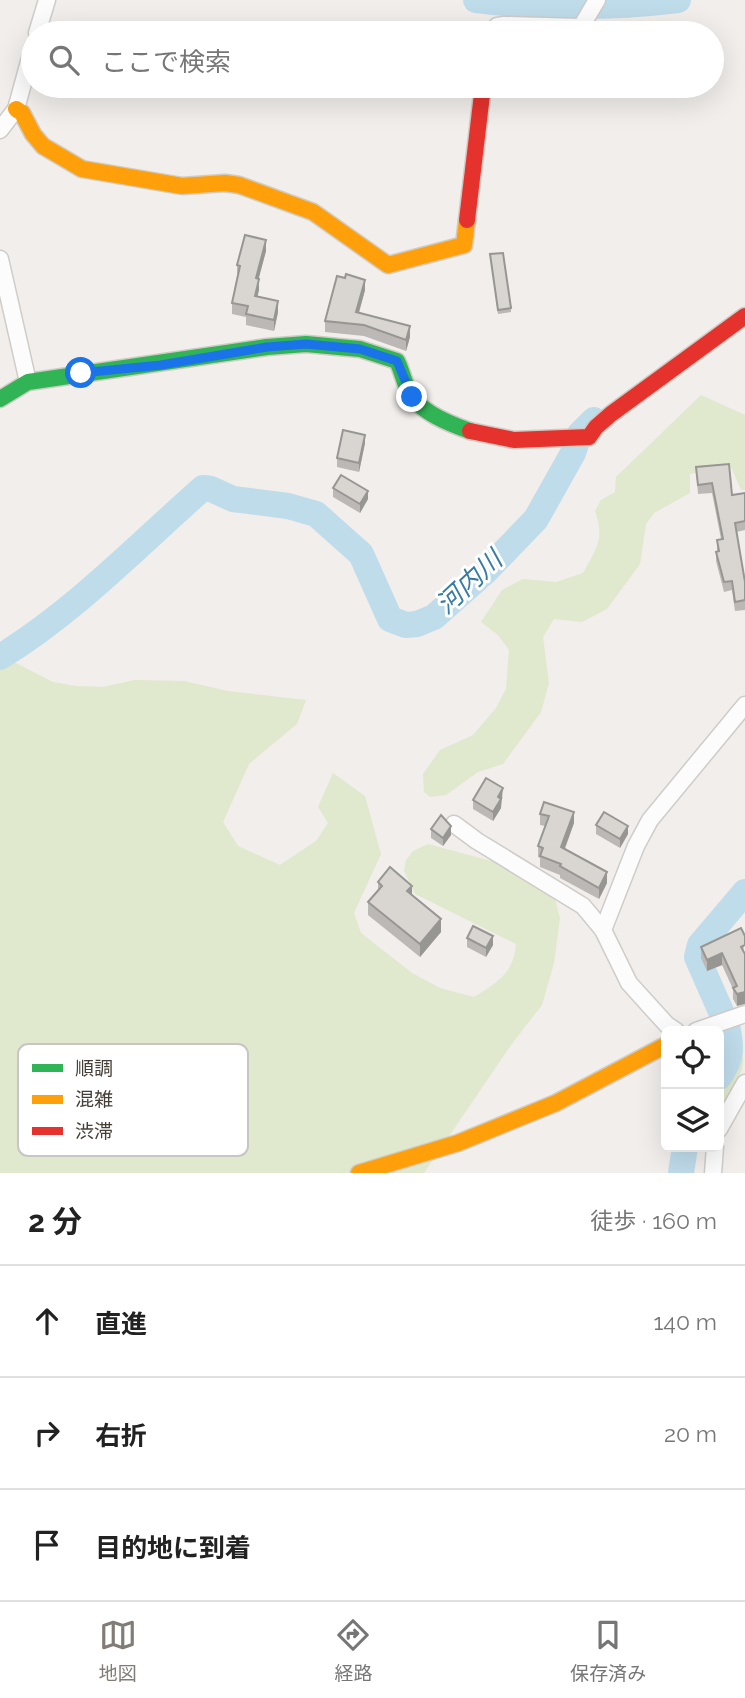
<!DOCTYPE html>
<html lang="ja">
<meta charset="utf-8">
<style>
body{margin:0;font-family:Raleway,"Noto Sans JP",sans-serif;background:#f6f6f6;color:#222}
.controls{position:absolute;right:21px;bottom:21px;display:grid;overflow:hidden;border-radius:10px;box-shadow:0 7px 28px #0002}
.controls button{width:63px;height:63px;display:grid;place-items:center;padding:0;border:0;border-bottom:2px solid #e0e0e0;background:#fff;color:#222;font:35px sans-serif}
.stop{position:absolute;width:21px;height:21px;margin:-16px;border:5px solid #1a73e8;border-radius:50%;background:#fff}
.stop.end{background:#1a73e8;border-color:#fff;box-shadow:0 2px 7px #0008}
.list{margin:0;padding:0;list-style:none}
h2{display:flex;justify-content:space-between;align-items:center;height:91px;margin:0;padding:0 28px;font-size:30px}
h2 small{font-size:23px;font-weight:400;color:#767676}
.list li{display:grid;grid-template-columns:46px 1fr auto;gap:21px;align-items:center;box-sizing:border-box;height:112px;padding:0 28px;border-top:2px solid #e0e0e0}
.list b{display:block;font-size:26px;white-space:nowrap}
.list em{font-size:23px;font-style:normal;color:#767676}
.icon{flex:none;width:38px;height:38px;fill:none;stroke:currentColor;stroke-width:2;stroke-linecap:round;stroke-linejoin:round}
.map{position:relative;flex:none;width:745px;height:1173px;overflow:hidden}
.search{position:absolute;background:#fff;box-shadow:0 7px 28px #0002;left:21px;right:21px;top:21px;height:77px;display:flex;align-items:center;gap:18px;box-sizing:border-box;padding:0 24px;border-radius:38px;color:#767676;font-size:26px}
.sheet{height:427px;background:#fff}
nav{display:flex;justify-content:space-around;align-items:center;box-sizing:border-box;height:98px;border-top:2px solid #e0e0e0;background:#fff;font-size:19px;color:#767676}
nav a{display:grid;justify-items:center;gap:4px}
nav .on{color:#827c76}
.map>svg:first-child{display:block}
.green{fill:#e0e8cd}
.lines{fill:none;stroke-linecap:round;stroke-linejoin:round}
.river{stroke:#bfdceb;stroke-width:26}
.street-casing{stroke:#cfccc9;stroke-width:19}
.fast-casing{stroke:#d0cbc2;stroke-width:19}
.slow-casing{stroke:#d0cbc2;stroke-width:19}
.jam-casing{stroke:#d0cbc2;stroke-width:19}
.street{stroke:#fdfcfc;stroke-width:16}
.fast{stroke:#30b455;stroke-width:16}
.slow{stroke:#ff9f0a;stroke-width:16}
.jam{stroke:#e5322d;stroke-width:16}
.wall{fill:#bbb8b5}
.shaded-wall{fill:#989693}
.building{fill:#d9d6d2;stroke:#989693;stroke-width:2}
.route{stroke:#1a73e8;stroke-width:9}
.labels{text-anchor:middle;stroke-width:6;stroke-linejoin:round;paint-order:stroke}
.water-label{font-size:26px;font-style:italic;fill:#367ba3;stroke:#fff}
.key{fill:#fff;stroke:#c8c5c3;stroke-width:2}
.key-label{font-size:19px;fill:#463f37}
</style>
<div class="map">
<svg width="745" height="1173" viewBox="0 0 745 1173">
<rect width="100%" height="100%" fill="#f1eeeb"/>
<!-- green -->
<g class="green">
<path d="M 701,395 L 745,415 L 745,490 L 741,490 L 731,467 L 690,474 L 690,493 L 654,513 L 646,524 L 640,564 L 607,609 L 582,622 L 554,619 L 543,637 L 549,683 L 541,712 L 503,764 L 478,772 L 446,795 L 430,797 L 424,792 L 423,774 L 440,750 L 473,735 L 496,708 L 506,689 L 509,650 L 498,635 L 481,622 L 502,590 L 523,579 L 556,582 L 583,573 C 597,547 605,540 595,511 L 601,500 L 615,492 L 616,477 Z"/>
<path d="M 8,659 L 53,682 L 76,686 L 103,687 L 135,680 L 184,681 L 228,691 L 306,700 L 297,724 L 249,764 L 223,822 L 238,846 L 280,865 L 316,841 L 328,823 L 318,807 L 333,773 L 365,796 L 381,854 L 354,913 L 361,933 L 412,973 L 440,988 L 474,997 C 497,983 514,973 516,944 L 415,894 L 404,871 L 406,860 L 413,851 L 428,844 L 502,864 L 555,899 L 560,918 L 554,963 L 542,1005 L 511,1045 L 424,1173 L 0,1173 L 0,662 Z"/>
<path d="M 738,1055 L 743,1057 C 745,1074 728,1095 719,1109 L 719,1083 Z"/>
</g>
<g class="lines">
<!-- river -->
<g class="river">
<path d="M 476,0 C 542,8 612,8 678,0"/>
<path d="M 0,657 C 75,611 137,546 203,488 L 211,489 L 233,499 L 288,506 L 316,514 L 361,554 L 390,619 L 406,625 L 417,624 L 434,617 L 486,571 L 536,519 L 573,453 L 579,435 L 594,420"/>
<polyline points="723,1016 697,957 700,945 745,892"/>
<path d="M 719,1077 C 732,1059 732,1047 727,1026"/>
<polyline points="681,1173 685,1147"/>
</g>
<defs>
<g id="street">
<polyline points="37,33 47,0"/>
<polyline points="491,33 497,26 504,25 581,27 597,0"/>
<polyline points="0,130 16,109 33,47"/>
<polyline points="0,259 28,382"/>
<polyline points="454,824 477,841 583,906 603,930 629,983 667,1025 676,1031"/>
<polyline points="603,930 636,846 650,820 745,705"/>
<polyline points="696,1031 745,1014"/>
<polyline points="719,1129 745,1083"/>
<polyline points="713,1173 715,1147"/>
</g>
<path id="fast" d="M 0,399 L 28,382 L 267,347 L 306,344 L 360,349 L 397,361 C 402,371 404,382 409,392 C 419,412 450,424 470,431"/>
<g id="slow">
<polyline points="16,109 22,113 33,134 43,146 82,169 182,186 225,183 239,185 313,212 388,265 464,245 467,220"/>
<polyline points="359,1173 458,1143 556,1103 666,1045"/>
</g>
<g id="jam">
<polyline points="467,220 483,86"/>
<polyline points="470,431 514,440 589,437 596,427 611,414 745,316"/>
</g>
</defs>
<!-- street casing -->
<use href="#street" class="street-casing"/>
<!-- fast casing -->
<use href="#fast" class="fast-casing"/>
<!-- slow casing -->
<use href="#slow" class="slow-casing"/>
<!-- jam casing -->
<use href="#jam" class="jam-casing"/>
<!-- street -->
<use href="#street" class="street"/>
<!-- fast -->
<use href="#fast" class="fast"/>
<!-- slow -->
<use href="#slow" class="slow"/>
<!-- jam -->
<use href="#jam" class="jam"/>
</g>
<!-- wall -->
<g class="wall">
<polygon points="266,251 258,279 259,290 257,296 278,312 274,331 246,325 246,317 232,314 232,303 237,276 237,265"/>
<polygon points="490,254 511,308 511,312 498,314"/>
<polygon points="365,290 359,313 410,337 406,351 364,336 325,332 325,321"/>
<polygon points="365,443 359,472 337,467 337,458"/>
<polygon points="696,467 732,495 745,493 745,530 736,532 745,582 745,610 735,611 732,590 724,592 716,561 716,552 717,551 717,540 721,539 712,493 698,494"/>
<polygon points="333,488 368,499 360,513 333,497"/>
<polygon points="503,797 501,800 501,808 493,821 473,809 473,800"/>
<polygon points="540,814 574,823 565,849 607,883 599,899 560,878 560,875 540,867 540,858 538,857 538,846 545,826 540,825"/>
<polygon points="596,825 628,834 620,848 596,834"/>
<polygon points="431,829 451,835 443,846 431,838"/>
<polygon points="378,882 412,895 441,932 420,957 368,915 368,902 378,890"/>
<polygon points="745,936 737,1006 733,999 733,989 722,965 707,971 701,958 701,947"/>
<polygon points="467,938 493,945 486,957 467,947"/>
</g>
<!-- shaded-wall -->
<g class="shaded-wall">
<polygon points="266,240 266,251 256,289 256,278"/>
<polygon points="259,279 259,290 255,307 255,296"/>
<polygon points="365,280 365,290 356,322 356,312"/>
<polygon points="278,301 278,312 274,331 274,320"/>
<polygon points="410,326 410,337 406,351 406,340"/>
<polygon points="365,435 365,443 359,472 359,463"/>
<polygon points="368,491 368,499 360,513 360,504"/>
<polygon points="503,788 501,808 493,821 493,812 498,797"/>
<polygon points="574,812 574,823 561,858 561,847"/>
<polygon points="451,826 451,835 443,846 443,838"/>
<polygon points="628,826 628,834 620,848 620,839"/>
<polygon points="607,872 607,883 599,899 599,888"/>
<polygon points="412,886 412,898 407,891"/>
<polygon points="441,919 441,932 420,957 420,944"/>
<polygon points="493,936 493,945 486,957 486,948"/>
<polygon points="722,953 722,965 707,971 707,960"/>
<polygon points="745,992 745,1004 737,1006 737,994"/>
</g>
<!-- building -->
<g class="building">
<polygon points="245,235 266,240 256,278 259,279 255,296 278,301 274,320 246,314 248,306 232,303 240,266 237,265"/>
<polygon points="503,253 511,308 498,310 490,254"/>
<polygon points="346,274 365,280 356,312 410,326 406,340 364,325 325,321 337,276 345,278"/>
<polygon points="343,430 365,435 359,463 337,458"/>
<polygon points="729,464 732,495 745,493 745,521 735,523 745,582 745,600 735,602 732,581 724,582 716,552 719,551 717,540 723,539 712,483 698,485 696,467"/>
<polygon points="341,475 368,491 360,504 333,488"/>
<polygon points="486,778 503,788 498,797 501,799 493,812 473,800"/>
<polygon points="544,802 574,812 561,847 607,872 599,888 560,866 561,864 540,856 543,848 538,846 549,816 540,814"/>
<polygon points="604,812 628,826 620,839 596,825"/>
<polygon points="441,815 451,826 443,838 431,829"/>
<polygon points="390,867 412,886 407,891 441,919 420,944 368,902 382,886 378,882"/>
<polygon points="473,926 493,936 486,948 467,938"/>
<polygon points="741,928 745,936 745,945 741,947 745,954 745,992 737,994 733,988 737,986 722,953 707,960 701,947"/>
</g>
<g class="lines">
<!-- route -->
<polyline class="route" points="81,373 161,365 267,347 306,344 360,349 397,361 412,397"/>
</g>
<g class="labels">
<!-- water labels -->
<g class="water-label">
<text transform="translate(469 582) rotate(-43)" y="9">河内川</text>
</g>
</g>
<!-- legend -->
<rect x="18" y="1044" width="230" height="112" rx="10" class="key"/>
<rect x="32" y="1064" width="31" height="8" fill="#30b455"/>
<rect x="32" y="1095" width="31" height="9" fill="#ff9f0a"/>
<rect x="32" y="1127" width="31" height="8" fill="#e5322d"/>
<g class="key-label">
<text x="75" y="1075">順調</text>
<text x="75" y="1106">混雑</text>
<text x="75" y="1138">渋滞</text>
</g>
</svg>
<div class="controls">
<button><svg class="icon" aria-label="locate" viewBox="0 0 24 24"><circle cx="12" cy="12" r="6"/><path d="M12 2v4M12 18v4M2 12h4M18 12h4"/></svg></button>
<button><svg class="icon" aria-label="layers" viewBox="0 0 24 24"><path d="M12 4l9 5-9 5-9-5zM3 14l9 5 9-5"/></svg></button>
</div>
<div class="stop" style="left:81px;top:373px"></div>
<div class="stop end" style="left:412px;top:397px"></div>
<div class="search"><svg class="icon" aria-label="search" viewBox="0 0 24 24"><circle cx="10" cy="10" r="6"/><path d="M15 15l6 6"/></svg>ここで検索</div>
</div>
<section class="sheet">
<h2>2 分<small>徒歩 · 160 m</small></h2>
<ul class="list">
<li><svg class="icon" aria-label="ahead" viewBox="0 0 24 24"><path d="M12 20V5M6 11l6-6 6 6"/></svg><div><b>直進</b></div><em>140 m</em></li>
<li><svg class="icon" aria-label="right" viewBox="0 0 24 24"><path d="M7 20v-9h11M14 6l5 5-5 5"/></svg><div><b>右折</b></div><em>20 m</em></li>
<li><svg class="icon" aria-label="arrive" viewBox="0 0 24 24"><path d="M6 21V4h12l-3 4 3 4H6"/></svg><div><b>目的地に到着</b></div></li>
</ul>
</section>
<nav>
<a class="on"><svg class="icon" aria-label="map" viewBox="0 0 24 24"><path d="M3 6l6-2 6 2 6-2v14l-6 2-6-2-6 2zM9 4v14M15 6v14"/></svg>地図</a>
<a><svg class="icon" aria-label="directions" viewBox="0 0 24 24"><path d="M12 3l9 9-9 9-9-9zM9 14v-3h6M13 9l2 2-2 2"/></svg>経路</a>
<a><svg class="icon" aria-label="saved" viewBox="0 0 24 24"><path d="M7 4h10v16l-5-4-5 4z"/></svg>保存済み</a>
</nav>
